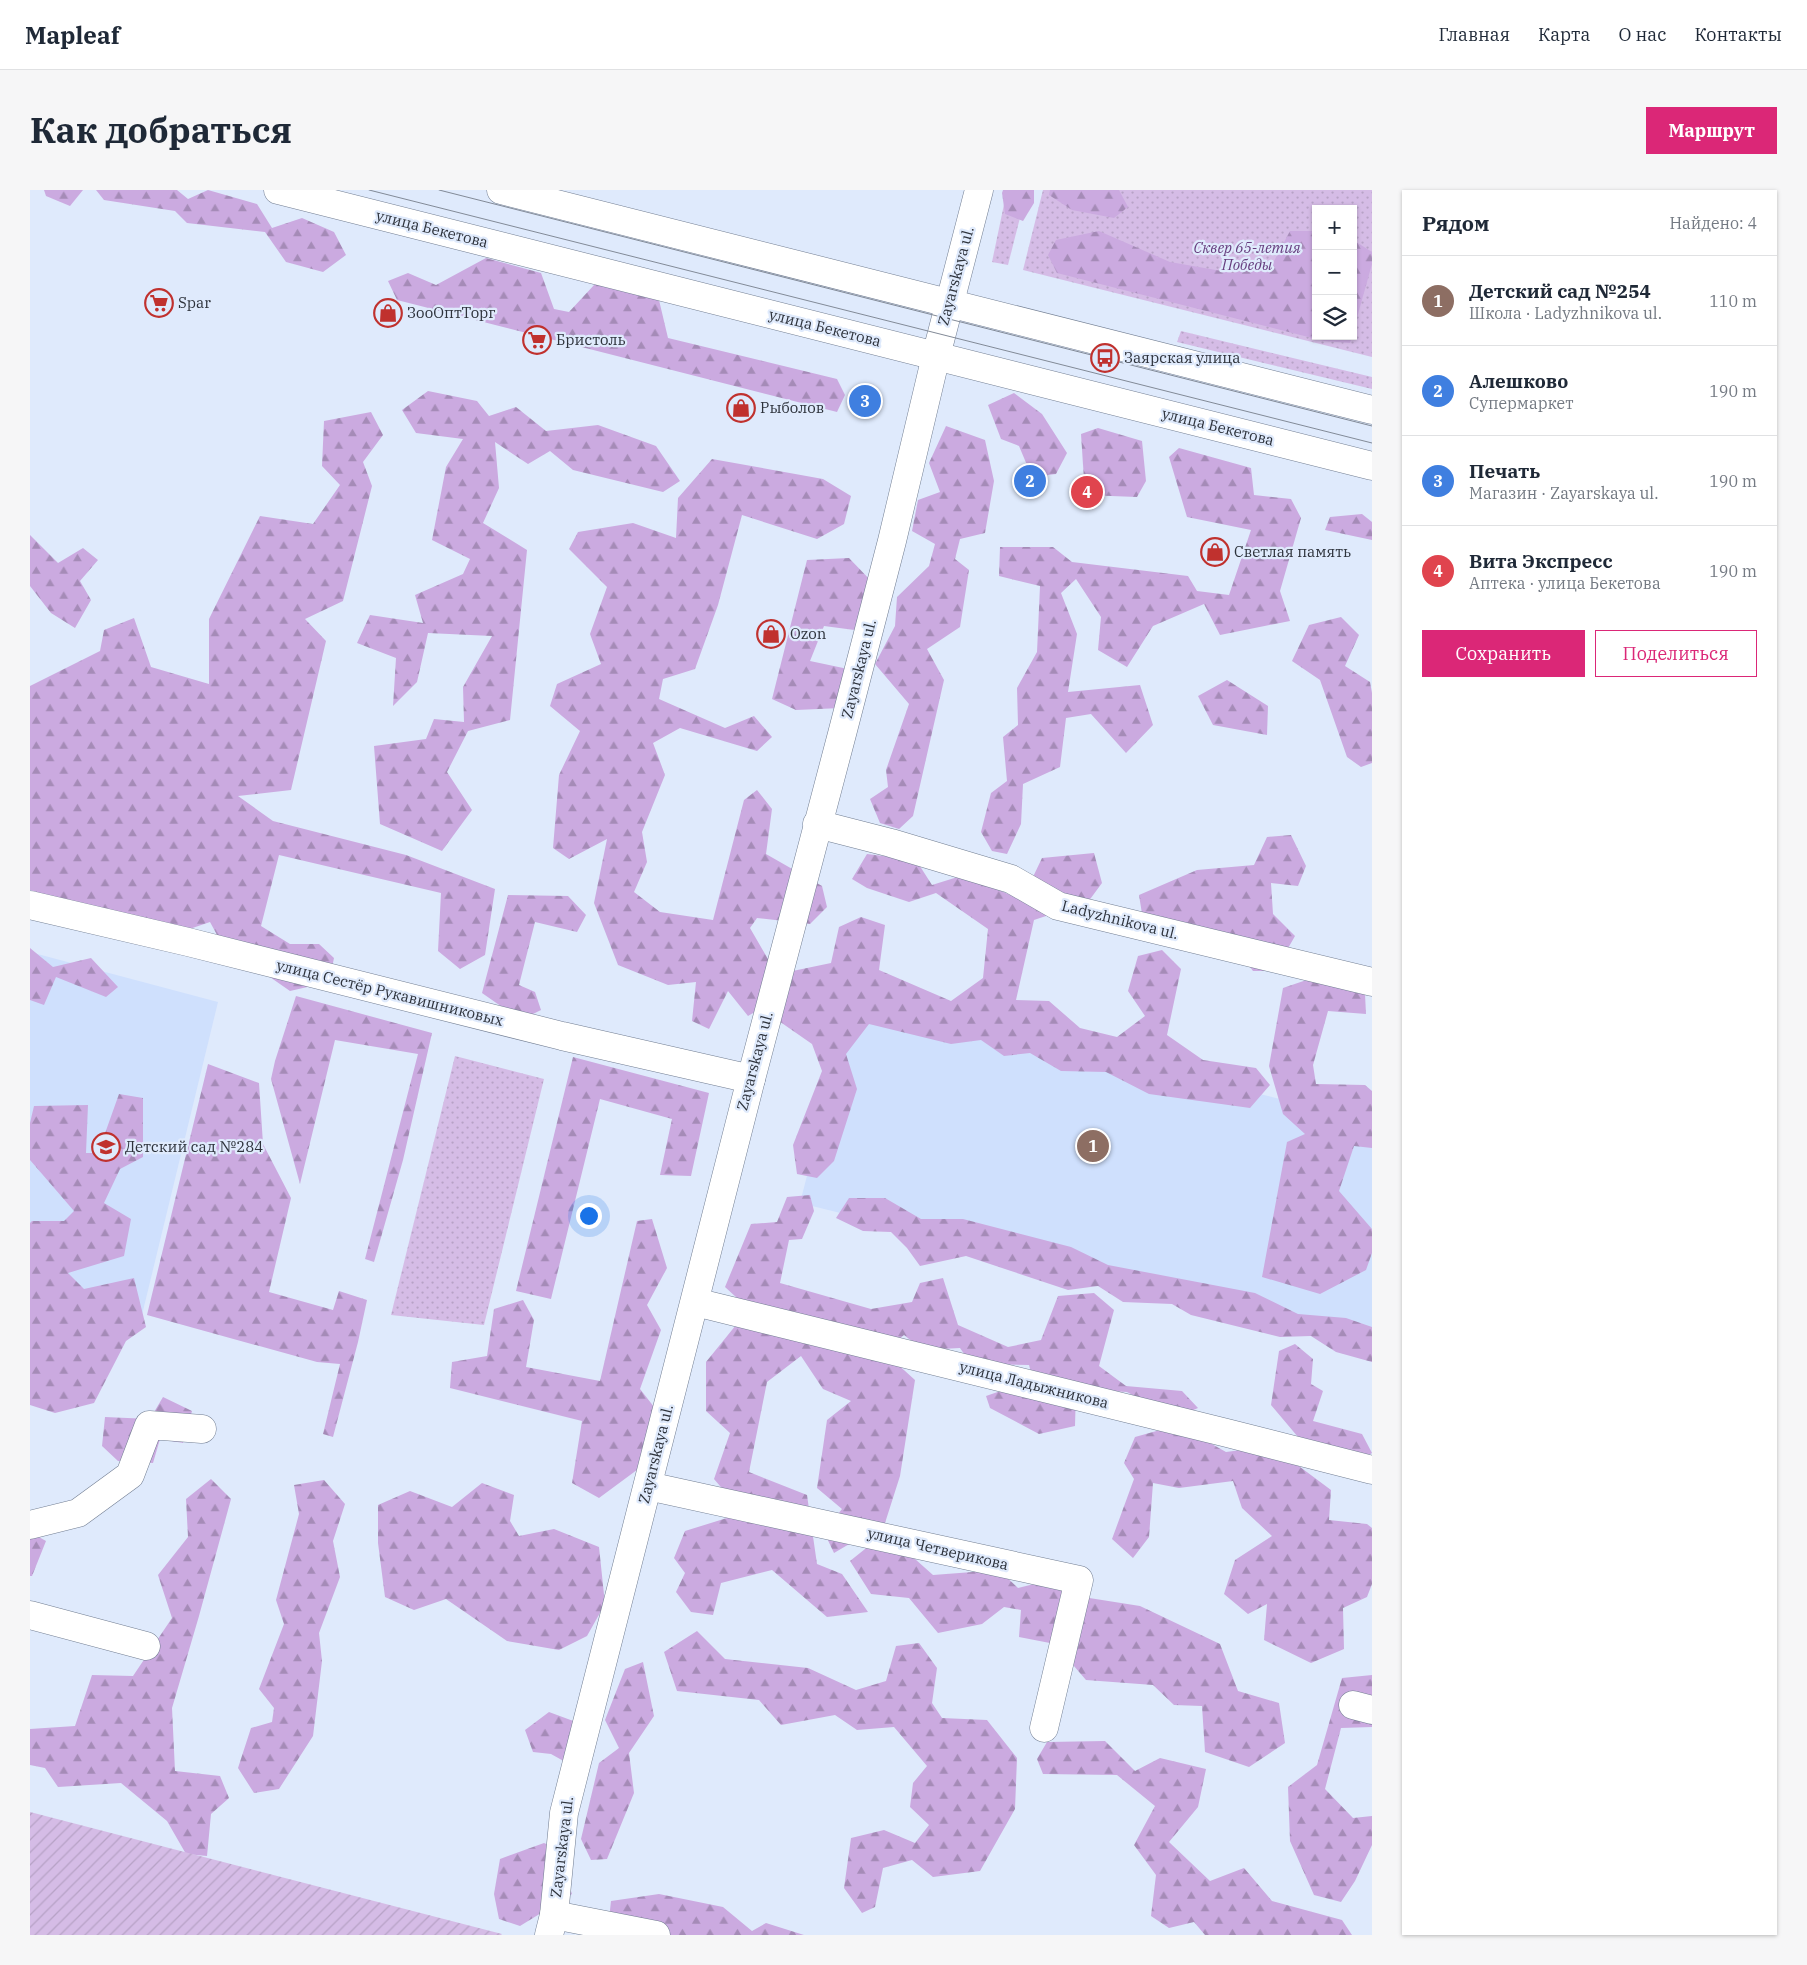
<!DOCTYPE html>
<html lang="ru">
<meta charset="utf-8">
<style>
body{margin:0;font-family:"IBM Plex Serif",serif;background:#f6f6f7;color:#1f2937}
.controls{position:absolute;right:15px;top:15px;display:grid;overflow:hidden;border-radius:0px;box-shadow:0 1px 4px #0004}
.controls button{width:45px;height:45px;display:grid;place-items:center;padding:0;border:0;border-bottom:1px solid #e0e1e3;background:#fff;color:#1f2937;font:25px sans-serif}
.you{position:absolute;left:558px;top:1025px;width:18px;height:18px;margin:-12px;border:4px solid #fff;border-radius:50%;background:#1a73e8;box-shadow:0 0 0 8px #1a73e833}
.badge{display:grid;place-items:center;width:32px;height:32px;border-radius:50%;background:#db2777;color:#fff;font-size:16px;font-weight:700}
.pin{position:absolute;translate:-50% -50%;border:2px solid #fff;box-shadow:0 1px 5px #0006}
.list{margin:0;padding:0;list-style:none}
h2{display:flex;justify-content:space-between;align-items:center;height:65px;margin:0;padding:0 20px;font-size:21px}
h2 small{font-size:16px;font-weight:400;color:#747a83}
.list li{display:grid;grid-template-columns:32px 1fr auto;gap:15px;align-items:center;box-sizing:border-box;height:90px;padding:0 20px;border-top:1px solid #e0e1e3}
.list b{display:block;font-size:19px;white-space:nowrap}
.list p{margin:0;font-size:16px;white-space:nowrap;color:#747a83}
.list em{font-size:16px;font-style:normal;color:#747a83}
.actions{display:flex;gap:10px;padding:15px 20px}
.actions a{flex:1;padding:11px 0;border:1px solid #db2777;border-radius:0px;text-align:center;font-size:18px;color:#db2777}
.actions .main{background:#db2777;color:#fff}
.icon{flex:none;width:28px;height:28px;fill:none;stroke:currentColor;stroke-width:2;stroke-linecap:round;stroke-linejoin:round}
.map{position:relative;flex:none;width:1342px;height:1745px;overflow:hidden;border-radius:0px}
header{display:flex;align-items:center;gap:30px;box-sizing:border-box;height:70px;padding:0 25px;background:#fff;border-bottom:1px solid #e0e1e3}
header strong{font-size:24px}
nav{display:flex;gap:28px;margin-inline-start:auto;font-size:18px}
.intro{display:flex;align-items:center;justify-content:space-between;box-sizing:border-box;height:120px;padding:0 30px}
h1{margin:0;font-size:35px}
.button{padding:12px 22px;border-radius:0px;background:#db2777;color:#fff;font-size:18px;font-weight:700}
main{display:flex;gap:30px;padding:0 30px}
aside{flex:1;background:#fff;border-radius:0px;box-shadow:0 1px 4px #0004}
.map>svg:first-child{display:block}
.built{fill:#cfe0fd}
.grass{fill:url(#grass-dots);fill-rule:evenodd}
.forest{fill:url(#forest-firs)}
.garden{fill:url(#garden-furrows)}
.lines{fill:none;stroke-linecap:round;stroke-linejoin:round}
.minor-casing{stroke:#727e92;stroke-width:29}
.tertiary-casing{stroke:#727e92;stroke-width:29}
.secondary-casing{stroke:#727e92;stroke-width:29}
.minor{stroke:#fff;stroke-width:28}
.tertiary{stroke:#fff;stroke-width:28}
.secondary{stroke:#fff;stroke-width:28}
.tram{stroke:#828a97;stroke-width:1}
.labels{text-anchor:middle;stroke-width:4.5;stroke-linejoin:round;paint-order:stroke}
.street-label{font-size:15px;fill:#2d323b;stroke:#dfeafc}
.park-label{font-size:15px;font-style:italic;fill:#673e7f;stroke:#dfeafc}
.poi-label{font-size:15px;fill:#2d323b;stroke:#dfeafc;text-anchor:start}
</style>
<header>
<strong>Mapleaf</strong>
<nav><a>Главная</a><a>Карта</a><a>О нас</a><a>Контакты</a></nav>
</header>
<div class="intro"><h1>Как добраться</h1><a class="button">Маршрут</a></div>
<main>
<div class="map">
<svg width="1342" height="1745" viewBox="0 0 1342 1745">
<defs>
<pattern id="grass-dots" width="8" height="8" patternUnits="userSpaceOnUse" patternTransform="scale(1.25)"><rect width="8" height="8" fill="#d5bce6"/><path d="M2 2h.1M6 6h.1" fill="none" stroke="#b7a2c6" stroke-width="1.8" stroke-linecap="round"/></pattern>
<pattern id="forest-firs" width="22" height="20" patternUnits="userSpaceOnUse" patternTransform="scale(1.25)"><rect width="22" height="20" fill="#cbaae0"/><path d="M5 1l3.5 6h-7zM16 11l3.5 6h-7z" fill="#a58bb7"/></pattern>
<pattern id="garden-furrows" width="10" height="10" patternUnits="userSpaceOnUse" patternTransform="scale(1.25)"><rect width="10" height="10" fill="#d5bce6"/><path d="M-1 1l2-2M0 10L10 0M9 11l2-2" fill="none" stroke="#b7a2c6"/></pattern>
</defs>
<rect width="100%" height="100%" fill="#dfeafc"/>
<!-- built -->
<g class="built">
<polygon points="0,762 188,812 111,1129 0,1101"/>
<polygon points="824,803 1342,932 1342,1155 770,1013"/>
</g>
<!-- grass -->
<g class="grass">
<polygon points="977,0 997,0 978,75 962,72"/>
<path d="M 1013,0 L 1342,0 L 1342,167 L 993,80 ZM 1286,19 L 1323,19 L 1323,146 L 1286,146 Z"/>
<polygon points="1151,141 1342,187 1342,199 1147,152"/>
<polygon points="425,866 514,889 454,1135 361,1125"/>
</g>
<!-- forest -->
<g class="forest">
<polygon points="14,0 53,0 40,16 16,6"/>
<polygon points="66,0 147,0 158,9 178,0 227,14 242,38 272,28 304,42 316,65 293,82 256,72 235,42 157,33 145,21 74,10"/>
<polygon points="973,0 1004,0 1004,13 993,31 975,24 972,3"/>
<polygon points="1020,0 1089,0 1098,17 1084,28 1042,20 1019,5"/>
<polygon points="1069,41 1140,72 1203,83 1243,73 1260,41 1286,41 1286,146 1322,146 1320,153 1294,151 1027,83 1018,65 1026,50"/>
<polygon points="1323,50 1342,62 1342,74 1323,142"/>
<polygon points="456,68 511,83 524,119 539,122 565,94 629,110 638,148 807,189 815,205 807,222 367,110 358,91 378,83 406,95"/>
<polygon points="398,201 447,211 459,226 486,217 516,241 568,235 626,256 650,291 633,302 543,280 520,261 498,274 465,252 469,298 453,333 497,360 480,530 438,541 417,582 442,620 412,661 350,634 344,556 396,549 404,529 434,532 433,497 462,446 398,443 387,492 363,516 366,468 327,453 340,425 393,433 385,405 433,384 440,369 402,350 416,277 433,249 386,243 372,220"/>
<polygon points="984,203 1012,224 1037,263 1026,284 1002,287 989,256 971,249 958,215"/>
<polygon points="341,222 353,245 333,272 342,296 313,411 275,429 296,451 261,600 208,606 243,631 376,665 465,699 455,765 430,779 408,761 411,703 249,665 231,736 260,754 289,754 304,768 299,792 260,801 192,754 180,732 142,745 0,700 0,496 70,461 74,440 104,428 121,477 179,494 179,429 230,326 283,334 310,295 292,276 294,231"/>
<polygon points="916,236 955,250 964,291 955,343 930,349 925,369 939,380 930,437 897,459 914,490 883,626 869,639 850,633 840,609 858,597 856,580 879,514 845,474 865,436 867,407 899,376 905,354 882,341 888,310 910,302 899,273"/>
<polygon points="1068,238 1112,251 1116,291 1107,307 1055,305 1051,244"/>
<polygon points="1149,258 1221,278 1224,305 1261,309 1271,328 1250,401 1260,431 1190,445 1174,414 1123,436 1097,477 1068,460 1071,427 1046,389 1031,403 1047,444 1038,502 1110,495 1123,535 1096,563 1061,524 1036,528 1030,577 993,594 991,634 977,664 962,661 951,642 961,603 977,591 973,547 988,535 987,498 1007,462 1010,396 969,386 970,357 1023,357 1042,372 1158,386 1167,401 1199,405 1221,340 1157,327 1139,267"/>
<polygon points="682,269 793,289 821,306 814,334 787,349 712,325 688,415 665,479 633,489 629,509 695,538 724,526 742,547 727,561 650,538 623,553 635,585 612,642 617,672 604,702 630,722 683,730 714,610 727,600 742,619 736,664 792,696 797,717 780,734 727,728 720,738 742,776 735,816 718,826 698,801 679,839 662,831 666,792 638,795 588,775 564,713 577,649 539,669 523,658 529,585 550,541 520,516 527,494 571,474 560,444 577,397 539,359 548,342 603,333 646,348 648,308"/>
<polygon points="1332,324 1342,332 1342,350 1295,340 1300,327"/>
<polygon points="0,345 28,373 53,358 68,370 50,391 61,410 45,438 21,423 0,396"/>
<polygon points="819,368 844,394 832,441 794,436 780,471 818,479 811,518 766,520 742,509 777,370"/>
<polygon points="1311,427 1329,445 1315,476 1340,492 1342,503 1342,573 1331,577 1317,567 1290,490 1262,471 1279,435"/>
<polygon points="1197,490 1238,516 1237,545 1183,535 1168,506"/>
<polygon points="1261,645 1276,676 1268,696 1241,693 1243,724 1265,746 1245,781 1223,781 1195,743 1113,730 1109,705 1167,680 1224,675 1237,647"/>
<polygon points="1064,663 1072,693 1058,712 1004,730 986,810 1019,811 1050,838 1087,847 1115,826 1098,801 1108,766 1132,760 1151,779 1137,845 1173,870 1226,878 1240,895 1220,918 1119,904 1076,882 1031,881 1000,863 974,866 951,850 921,854 839,834 816,864 827,899 804,971 787,988 767,984 763,955 792,881 782,854 746,829 753,783 801,773 809,737 831,727 855,735 849,780 921,811 953,788 958,739 906,703 879,712 837,698 822,689 837,664 886,670 902,695 934,685 992,710 1012,668"/>
<polygon points="478,705 538,706 556,725 547,742 505,732 489,795 505,802 511,820 491,830 452,803"/>
<polygon points="0,758 23,777 61,768 88,797 76,807 26,787 14,815 0,810"/>
<polygon points="1297,783 1335,804 1336,824 1298,821 1283,875 1286,894 1335,895 1342,901 1342,958 1324,956 1309,1001 1342,1039 1342,1063 1336,1080 1290,1104 1232,1087 1257,952 1275,944 1253,924 1239,876 1253,798"/>
<polygon points="266,806 402,843 373,970 344,1072 335,1069 388,864 305,850 270,994 241,889 245,871"/>
<polygon points="543,867 679,903 661,986 630,985 642,929 570,909 521,1109 486,1101"/>
<polygon points="178,874 229,893 233,954 261,1008 239,1102 303,1120 309,1101 337,1110 328,1152 303,1247 293,1244 310,1174 287,1172 117,1125"/>
<polygon points="89,904 113,908 113,967 90,979 74,1013 101,1029 94,1066 38,1083 54,1099 104,1088 116,1137 96,1151 64,1213 25,1223 0,1215 0,1033 2,1031 34,1031 44,1021 0,970 0,933 4,916 58,915 56,963 68,963"/>
<polygon points="780,1005 784,1021 772,1049 759,1050 750,1093 841,1119 882,1112 890,1093 913,1088 928,1135 978,1157 1011,1150 1028,1106 1064,1103 1084,1120 1069,1176 1096,1196 1152,1201 1168,1218 1145,1228 1097,1202 1046,1199 1045,1236 1009,1244 960,1218 956,1206 1003,1190 999,1175 941,1174 930,1158 893,1160 874,1145 854,1162 885,1190 870,1286 855,1333 804,1363 794,1342 812,1319 787,1298 797,1230 821,1211 793,1199 771,1166 737,1192 719,1282 777,1305 787,1374 812,1384 838,1422 797,1427 742,1380 691,1393 683,1425 661,1422 646,1402 655,1383 644,1368 655,1341 713,1323 684,1289 700,1243 676,1221 676,1172 719,1119 695,1097 721,1034 747,1032 757,1007"/>
<polygon points="819,1008 855,1008 891,1029 933,1029 1041,1057 1078,1075 1225,1103 1268,1124 1316,1128 1342,1137 1342,1172 1306,1162 1281,1146 1250,1147 1161,1125 1142,1114 1093,1112 1068,1096 1038,1100 936,1066 890,1076 877,1058 861,1042 833,1041 806,1028"/>
<polygon points="622,1029 637,1078 617,1115 631,1140 610,1199 628,1222 615,1274 569,1308 542,1293 552,1231 420,1198 422,1172 457,1166 464,1119 493,1110 504,1130 496,1177 570,1191 607,1031"/>
<polygon points="1265,1154 1283,1169 1281,1194 1293,1201 1283,1231 1332,1244 1342,1263 1329,1271 1279,1260 1241,1215 1249,1161"/>
<polygon points="133,1207 162,1221 153,1253 130,1249 123,1273 88,1271 72,1256 75,1227 120,1229"/>
<polygon points="1148,1235 1196,1262 1242,1256 1301,1300 1299,1330 1337,1334 1342,1338 1342,1394 1337,1407 1313,1418 1314,1459 1281,1473 1234,1450 1237,1414 1218,1424 1194,1404 1205,1370 1242,1346 1212,1318 1203,1291 1149,1298 1123,1293 1119,1347 1103,1368 1082,1349 1104,1289 1094,1273 1105,1247"/>
<polygon points="181,1289 201,1309 169,1426 142,1518 145,1581 190,1586 199,1608 181,1624 177,1666 156,1664 137,1631 91,1593 28,1597 15,1578 0,1575 0,1539 45,1536 62,1485 103,1486 142,1428 128,1385 158,1347 156,1309"/>
<polygon points="294,1290 315,1314 303,1351 310,1387 289,1443 292,1471 283,1546 249,1599 224,1603 208,1578 221,1538 242,1532 244,1518 229,1499 254,1434 246,1410 269,1324 264,1295"/>
<polygon points="452,1293 484,1305 480,1331 489,1346 524,1339 569,1357 575,1414 557,1446 529,1460 477,1451 416,1409 384,1420 355,1407 348,1353 348,1315 380,1301 422,1317"/>
<polygon points="0,1342 16,1351 2,1386 0,1386"/>
<polygon points="840,1355 876,1361 903,1385 969,1380 988,1398 1020,1390 1053,1407 1110,1416 1190,1454 1208,1501 1249,1513 1255,1553 1219,1577 1175,1562 1172,1516 1144,1515 1123,1495 1056,1490 1025,1454 989,1447 991,1420 974,1417 952,1434 908,1443 879,1408 841,1404 820,1371"/>
<polygon points="667,1441 695,1469 778,1478 826,1500 856,1491 866,1456 889,1453 907,1478 902,1513 912,1528 957,1530 987,1568 985,1619 950,1681 903,1687 882,1670 853,1678 845,1717 832,1723 814,1698 821,1648 854,1640 885,1653 899,1635 880,1617 883,1593 897,1576 864,1537 827,1540 805,1525 751,1535 729,1510 647,1501 634,1462"/>
<polygon points="613,1472 624,1526 599,1563 604,1603 577,1669 561,1670 551,1649 569,1573 589,1558 575,1530 595,1479"/>
<polygon points="1342,1485 1342,1537 1311,1538 1295,1599 1323,1628 1342,1626 1342,1655 1325,1691 1311,1712 1284,1705 1260,1651 1258,1597 1287,1575 1312,1488"/>
<polygon points="519,1522 546,1532 539,1574 521,1564 503,1562 495,1540"/>
<polygon points="1075,1551 1105,1581 1130,1568 1176,1579 1168,1617 1139,1652 1180,1691 1214,1678 1242,1711 1312,1730 1322,1745 1175,1745 1164,1732 1139,1738 1121,1726 1126,1685 1104,1655 1125,1616 1087,1585 1013,1584 1007,1569 1017,1552"/>
<polygon points="514,1653 527,1659 542,1704 490,1736 469,1729 464,1704 470,1669"/>
<polygon points="629,1704 693,1717 722,1741 736,1733 774,1745 602,1745 579,1729 581,1711"/>
</g>
<!-- garden -->
<polygon class="garden" points="0,1622 472,1744 471,1745 0,1745"/>
<g class="lines">
<defs>
<g id="minor">
<polyline points="787,634 861,653 981,689 1028,716 1342,792"/>
<polyline points="0,715 158,752 532,846 721,889"/>
<polyline points="665,1112 1197,1243 1342,1280"/>
<polyline points="618,1296 1049,1390 1014,1538"/>
<polyline points="0,1335 48,1323 100,1285 119,1235 172,1239"/>
<polyline points="0,1425 116,1456"/>
<polyline points="1323,1515 1342,1520"/>
<polyline points="524,1725 626,1745"/>
<polyline points="519,1745 524,1725 534,1623 721,889 812,544 862,351 906,166"/>
</g>
<polyline id="tertiary" points="906,166 949,0"/>
<g id="secondary">
<polyline points="248,0 1342,276"/>
<polyline points="471,0 1342,220"/>
</g>
</defs>
<!-- minor casing -->
<use href="#minor" class="minor-casing"/>
<!-- tertiary casing -->
<use href="#tertiary" class="tertiary-casing"/>
<!-- secondary casing -->
<use href="#secondary" class="secondary-casing"/>
<!-- minor -->
<use href="#minor" class="minor"/>
<!-- tertiary -->
<use href="#tertiary" class="tertiary"/>
<!-- secondary -->
<use href="#secondary" class="secondary"/>
<!-- tram -->
<g class="tram">
<polyline points="339,0 1342,253"/>
<polyline points="409,0 1342,236"/>
</g>
</g>
<!-- icons -->
<defs>
<symbol id="supermarket-ring" viewBox="-11 -11 22 22"><circle r="9.5" fill="#dfeafc" stroke="#c0312e" stroke-width="1.5"/><path d="M-6-5.5h2.5l.6 2H6L4.5 2H-2.5L-4.4-4H-6ZM-1.5 3.2a1.3 1.3 0 1 0 .1 0ZM3 3.2a1.3 1.3 0 1 0 .1 0Z" fill="#c0312e"/></symbol>
<symbol id="shop-ring" viewBox="-11 -11 22 22"><circle r="9.5" fill="#dfeafc" stroke="#c0312e" stroke-width="1.5"/><path d="M-5-2.5h2.3a2.7 3.5 0 0 1 5.4 0H5L5.5 6h-11ZM-1.5-2.5h3a1.5 2.3 0 0 0-3 0Z" fill="#c0312e"/></symbol>
<symbol id="bus-ring" viewBox="-11 -11 22 22"><circle r="9.5" fill="#dfeafc" stroke="#c0312e" stroke-width="1.5"/><path d="M-5-6H5V4H4V6H2V4H-2V6H-4V4H-5ZM-3.5-4V0h7V-4ZM-3.5 1.2v1.5H-2V1.2ZM2 1.2v1.5H3.5V1.2Z" fill="#c0312e"/></symbol>
<symbol id="school-ring" viewBox="-11 -11 22 22"><circle r="9.5" fill="#dfeafc" stroke="#c0312e" stroke-width="1.5"/><path d="M0-5L7-2L0 1L-7-2ZM-4 1L0 2.5L4 1V4Q0 6-4 4Z" fill="#c0312e"/></symbol>
</defs>
<g fill-rule="evenodd">
<use href="#supermarket-ring" x="113" y="97" width="32" height="32"/>
<use href="#shop-ring" x="342" y="107" width="32" height="32"/>
<use href="#supermarket-ring" x="491" y="134" width="32" height="32"/>
<use href="#bus-ring" x="1059" y="152" width="32" height="32"/>
<use href="#shop-ring" x="695" y="202" width="32" height="32"/>
<use href="#shop-ring" x="1169" y="346" width="32" height="32"/>
<use href="#shop-ring" x="725" y="428" width="32" height="32"/>
<use href="#school-ring" x="60" y="941" width="32" height="32"/>
</g>
<g class="labels">
<!-- street labels -->
<g class="street-label">
<text transform="translate(402 39) rotate(14)" y="5">улица Бекетова</text>
<text transform="translate(926 86) rotate(-75)" y="5">Zayarskaya ul.</text>
<text transform="translate(795 138) rotate(14)" y="5">улица Бекетова</text>
<text transform="translate(1188 237) rotate(14)" y="5">улица Бекетова</text>
<text transform="translate(829 479) rotate(-76)" y="5">Zayarskaya ul.</text>
<text transform="translate(1090 730) rotate(14)" y="5">Ladyzhnikova ul.</text>
<text transform="translate(360 803) rotate(14)" y="5">улица Сестёр Рукавишниковых</text>
<text transform="translate(725 871) rotate(-75)" y="5">Zayarskaya ul.</text>
<text transform="translate(1004 1195) rotate(14)" y="5">улица Ладыжникова</text>
<text transform="translate(626 1264) rotate(-76)" y="5">Zayarskaya ul.</text>
<text transform="translate(908 1359) rotate(13)" y="5">улица Четверикова</text>
<text transform="translate(532 1657) rotate(-83)" y="5">Zayarskaya ul.</text>
</g>
<!-- park labels -->
<g class="park-label">
<text x="1217" y="63">Сквер 65-летия<tspan x="1217" dy="17">Победы</tspan></text>
</g>
<!-- poi labels -->
<g class="poi-label">
<text x="148" y="118">Spar</text>
<text x="377" y="128">ЗооОптТорг</text>
<text x="526" y="155">Бристоль</text>
<text x="1094" y="173">Заярская улица</text>
<text x="730" y="223">Рыболов</text>
<text x="1204" y="367">Светлая память</text>
<text x="760" y="449">Ozon</text>
<text x="95" y="962">Детский сад №284</text>
</g>
</g>
</svg>
<div class="controls">
<button>+</button>
<button>−</button>
<button><svg class="icon" aria-label="layers" viewBox="0 0 24 24"><path d="M12 4l9 5-9 5-9-5zM3 14l9 5 9-5"/></svg></button>
</div>
<div class="you"></div>
<div class="pin badge" style="left:1063px;top:956px;background:#8d6e63">1</div>
<div class="pin badge" style="left:1000px;top:291px;background:#3f7fe0">2</div>
<div class="pin badge" style="left:835px;top:211px;background:#3f7fe0">3</div>
<div class="pin badge" style="left:1057px;top:302px;background:#e0444e">4</div>
</div>
<aside>
<h2>Рядом<small>Найдено: 4</small></h2>
<ul class="list">
<li><span class="badge" style="background:#8d6e63">1</span><div><b>Детский сад №254</b><p>Школа · Ladyzhnikova ul.</p></div><em>110 m</em></li>
<li><span class="badge" style="background:#3f7fe0">2</span><div><b>Алешково</b><p>Супермаркет</p></div><em>190 m</em></li>
<li><span class="badge" style="background:#3f7fe0">3</span><div><b>Печать</b><p>Магазин · Zayarskaya ul.</p></div><em>190 m</em></li>
<li><span class="badge" style="background:#e0444e">4</span><div><b>Вита Экспресс</b><p>Аптека · улица Бекетова</p></div><em>190 m</em></li>
</ul>
<div class="actions"><a class="main">Сохранить</a><a>Поделиться</a></div>
</aside>
</main>
